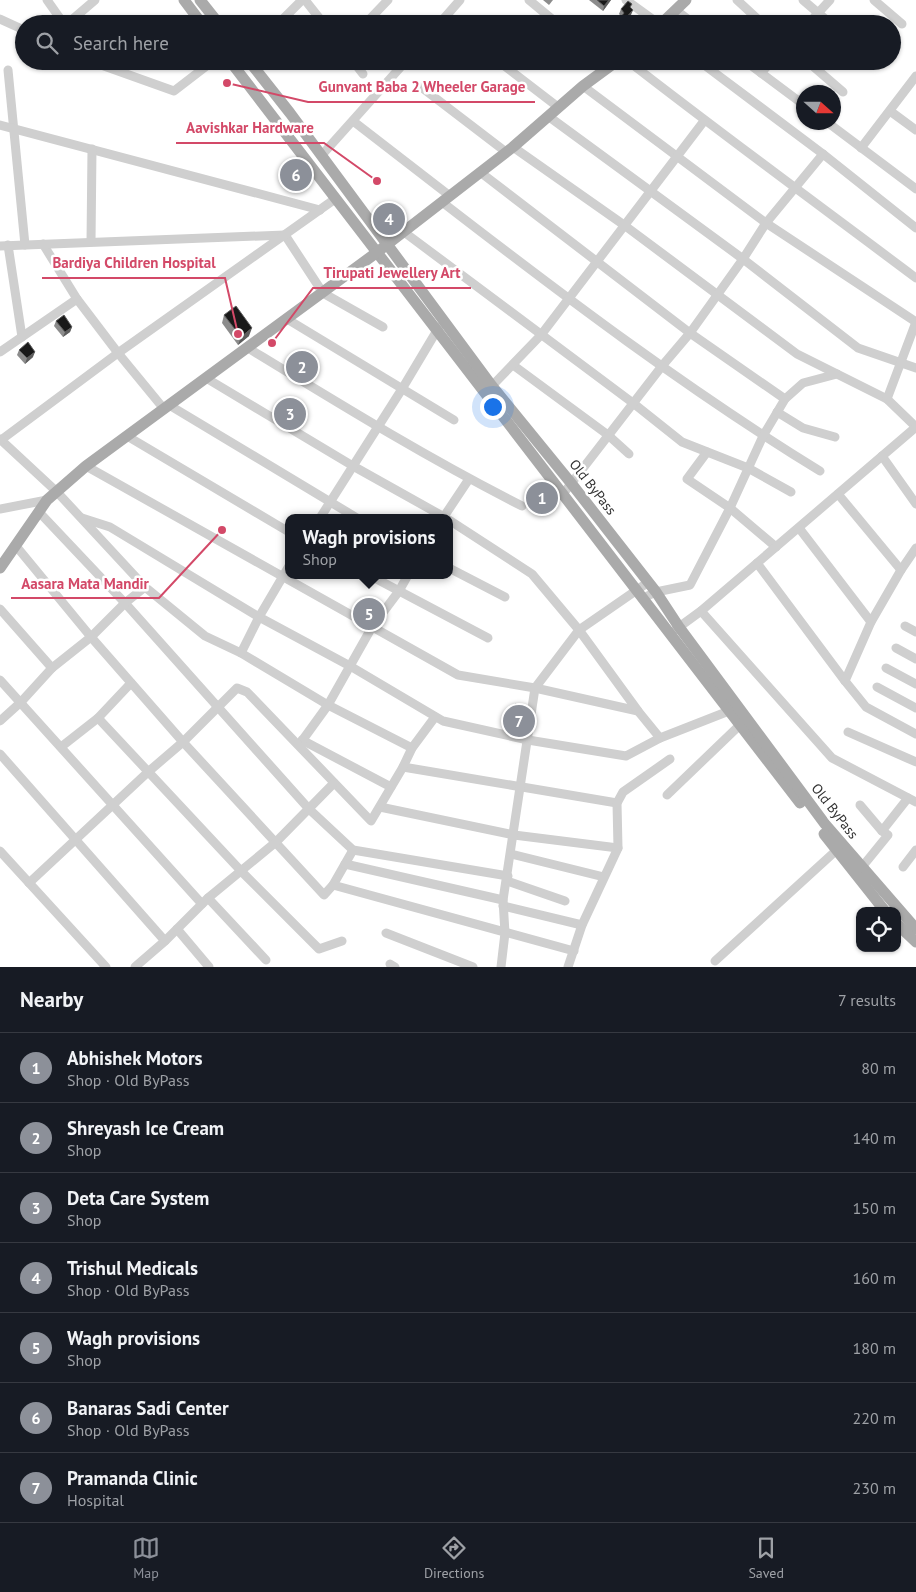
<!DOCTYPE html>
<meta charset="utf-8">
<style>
body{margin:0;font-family:"PT Sans",sans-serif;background:#20242c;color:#f1f3f6}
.controls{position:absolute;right:15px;bottom:15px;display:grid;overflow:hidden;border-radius:10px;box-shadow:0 1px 4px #0004}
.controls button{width:45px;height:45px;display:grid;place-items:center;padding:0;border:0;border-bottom:1px solid #363941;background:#171b24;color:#f1f3f6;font:25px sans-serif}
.compass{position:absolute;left:796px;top:85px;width:45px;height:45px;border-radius:50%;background:#171b24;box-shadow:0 1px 4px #0004;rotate:111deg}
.you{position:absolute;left:492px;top:406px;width:18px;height:18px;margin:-12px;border:4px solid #fff;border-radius:50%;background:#1a73e8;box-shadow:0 0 0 8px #1a73e833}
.badge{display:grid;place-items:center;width:32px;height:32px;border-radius:50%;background:#8c9099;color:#fff;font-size:16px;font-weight:700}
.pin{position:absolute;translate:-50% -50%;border:2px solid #fff;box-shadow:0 1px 5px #0006}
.popup{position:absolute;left:285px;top:514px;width:168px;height:65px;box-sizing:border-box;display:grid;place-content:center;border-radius:10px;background:#171b24;filter:drop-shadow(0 1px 4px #0005);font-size:16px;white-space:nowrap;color:#9ea1a6}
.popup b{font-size:19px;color:#f1f3f6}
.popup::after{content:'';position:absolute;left:50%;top:100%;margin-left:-10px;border:10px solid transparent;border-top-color:#171b24}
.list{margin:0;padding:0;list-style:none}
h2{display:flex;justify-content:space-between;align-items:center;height:65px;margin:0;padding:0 20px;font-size:21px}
h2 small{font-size:16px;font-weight:400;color:#9ea1a6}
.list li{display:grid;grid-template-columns:32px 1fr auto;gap:15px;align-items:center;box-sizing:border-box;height:70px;padding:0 20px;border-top:1px solid #363941}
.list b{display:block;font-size:19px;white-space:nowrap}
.list p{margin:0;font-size:16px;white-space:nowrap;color:#9ea1a6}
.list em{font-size:16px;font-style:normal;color:#9ea1a6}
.icon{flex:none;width:28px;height:28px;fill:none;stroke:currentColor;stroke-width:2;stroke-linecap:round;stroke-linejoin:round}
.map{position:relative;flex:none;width:916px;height:967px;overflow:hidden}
.search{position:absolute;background:#171b24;box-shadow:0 1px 4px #0004;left:15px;right:15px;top:15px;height:55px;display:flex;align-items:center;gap:12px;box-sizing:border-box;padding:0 18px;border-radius:28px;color:#9ea1a6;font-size:19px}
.sheet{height:555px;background:#171b24}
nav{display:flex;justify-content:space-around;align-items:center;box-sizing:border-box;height:70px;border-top:1px solid #363941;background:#171b24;font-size:14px;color:#9ea1a6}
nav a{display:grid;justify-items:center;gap:2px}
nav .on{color:#8c9099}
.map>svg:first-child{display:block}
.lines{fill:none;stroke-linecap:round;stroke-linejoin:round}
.minor{stroke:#cfcfcf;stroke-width:9}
.major{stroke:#aaa;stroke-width:11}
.wall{fill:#8c8c8c}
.shaded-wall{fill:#5e5e5e}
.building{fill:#191919;stroke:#5e5e5e}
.labels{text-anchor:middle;stroke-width:5;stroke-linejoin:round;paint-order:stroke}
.street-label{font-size:14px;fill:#323232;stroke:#fff}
.leader{fill:none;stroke:#d34968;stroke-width:2}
.callout-dot{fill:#d34968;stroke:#fff;stroke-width:2}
.callout-label{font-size:15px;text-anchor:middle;font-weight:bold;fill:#d34968;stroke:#fff;stroke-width:5;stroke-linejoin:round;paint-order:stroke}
</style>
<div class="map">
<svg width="916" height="967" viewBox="0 0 916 967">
<rect width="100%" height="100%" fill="#fff"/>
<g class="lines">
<!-- minor -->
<g class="minor">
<polyline points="47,0 64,24"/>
<polyline points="305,0 324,24"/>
<polyline points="529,0 558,24"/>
<polyline points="626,0 659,24"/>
<polyline points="737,0 763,24"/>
<polyline points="803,0 831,24"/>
<polyline points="874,0 902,24"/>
<polyline points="676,10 694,24"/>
<polyline points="0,19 24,30"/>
<polyline points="67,24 95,0"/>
<polyline points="278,24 302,0"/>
<polyline points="365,24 388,0"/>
<polyline points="439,24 460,0"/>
<polyline points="808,24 830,0"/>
<polyline points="90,61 174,91 213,61"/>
<polyline points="353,61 363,74"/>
<polyline points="498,61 558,107"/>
<path d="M 628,61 C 723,135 820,206 916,278"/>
<polyline points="699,61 823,154 916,228"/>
<polyline points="745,61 804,105"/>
<polyline points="807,61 843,92"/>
<polyline points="8,70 25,245"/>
<polyline points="761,73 772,61"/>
<polyline points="583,86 766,223 916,322"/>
<polyline points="421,87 506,152"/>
<polyline points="890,111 916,130"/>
<polyline points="548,116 743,259 858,348 916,368"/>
<polyline points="353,121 450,196"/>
<polyline points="827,122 916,189"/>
<polyline points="0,125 320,210"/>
<polyline points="513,147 624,225 797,354 887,399 916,427"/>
<polyline points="861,148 916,76"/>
<polyline points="321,156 406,61"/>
<polyline points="480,172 690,333 785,399"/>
<path d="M 442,202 C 565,297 688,390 820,471"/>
<polyline points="404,232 633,403 682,442 748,468 791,492"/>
<polyline points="91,242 92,149"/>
<polyline points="43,244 77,299 118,353 164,409"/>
<polyline points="8,245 22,337"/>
<polyline points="0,246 285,235 323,293 383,327"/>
<polyline points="287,319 454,420"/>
<path d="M 248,348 C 338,403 427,458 522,506"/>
<polyline points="0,352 77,299"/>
<polyline points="513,365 608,435 629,454"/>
<polyline points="206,378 353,466 446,518"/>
<polyline points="489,389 541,335 704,121"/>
<polyline points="887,399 916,322"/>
<polyline points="169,405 357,518"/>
<polyline points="777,412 803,428 835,437"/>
<polyline points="127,436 289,532"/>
<polyline points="0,439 57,492 145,587 205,636 241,653 328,705 412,748"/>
<polyline points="1,440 118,353 335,199"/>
<polyline points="707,452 687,479 730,508 776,547"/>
<polyline points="882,456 916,504"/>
<polyline points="86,466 458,675 535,688 638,711"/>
<polyline points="563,494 662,366 690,333 743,259 766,223 823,154"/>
<polyline points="838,494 901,570"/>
<polyline points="0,509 47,500"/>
<polyline points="39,512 125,603 309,809 353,850 508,876"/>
<polyline points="82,518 110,527 259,617 350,666 443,721 528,740 626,756 660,738 734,709"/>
<polyline points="320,518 402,389 439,327"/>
<polyline points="443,518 469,479"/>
<polyline points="449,520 532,574 579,630 638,711 660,738"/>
<polyline points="799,528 871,622"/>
<polyline points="16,546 91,637 183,742 324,895 333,885 353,850"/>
<polyline points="757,563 845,681 866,707 916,734"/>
<polyline points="449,568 505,597"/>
<polyline points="369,575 488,638"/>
<polyline points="643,598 656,592 690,585 730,508 763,436 785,399 803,383 837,374"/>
<polyline points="0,609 52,668"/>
<polyline points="701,611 832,758 916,802"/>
<polyline points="905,626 916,632"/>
<polyline points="675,630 701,611 916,427"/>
<polyline points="896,648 916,659"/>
<polyline points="241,653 259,617 289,566"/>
<polyline points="886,668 916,684"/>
<polyline points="0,680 202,904"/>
<polyline points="845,681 871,622 901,570 916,548"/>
<polyline points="877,687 916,708"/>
<polyline points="98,718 242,872 319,949 342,941"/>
<polyline points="0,721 21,702 52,668 91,637 125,603 145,587"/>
<polyline points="848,732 916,762"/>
<polyline points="302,740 391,787"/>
<polyline points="299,745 328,705 372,627 399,591 408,575"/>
<polyline points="61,747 98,718 131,683"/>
<polyline points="0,754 165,941"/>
<polyline points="403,767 617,803"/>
<polyline points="667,795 743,722"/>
<polyline points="860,805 882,831 888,835 862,867"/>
<polyline points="380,807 514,835 618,848"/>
<polyline points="882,831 908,798"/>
<polyline points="0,851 106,967"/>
<polyline points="511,854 604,877"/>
<polyline points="345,864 503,900"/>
<polyline points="903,867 916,850"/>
<polyline points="507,881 565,901"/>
<polyline points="29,883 148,772 183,742 237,688 247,692 371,821 403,767 412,748 435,717"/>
<polyline points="333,885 574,951"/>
<polyline points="208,898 266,960"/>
<polyline points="503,906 582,925"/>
<polyline points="177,929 209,967"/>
<polyline points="386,933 473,967"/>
<polyline points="715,961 840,847"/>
<polyline points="390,964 395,967"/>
<polyline points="135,967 165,941 208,898 276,842 334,783"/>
<polyline points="501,967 505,933 503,900 535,688 579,630 647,583"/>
<polyline points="568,967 582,925 618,848 617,803 623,792 670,759"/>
</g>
<!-- major -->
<g class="major">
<polyline points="184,0 202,24"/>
<polyline points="200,0 219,24"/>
<polyline points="661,24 686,0"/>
<polyline points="230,61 800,803"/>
<polyline points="249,61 290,113 492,386 571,483 656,592 679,627 825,824 916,929"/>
<polyline points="0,568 47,500 86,466 376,253 513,147 583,86 617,61"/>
<polyline points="824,834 885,911"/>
<polyline points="897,924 916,942"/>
</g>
</g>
<!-- wall -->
<g class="wall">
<polygon points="543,0 553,0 549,5"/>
<polygon points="589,0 611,0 603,11"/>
<polygon points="631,8 631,15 623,24 618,24 618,23 620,18 621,16 619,14 621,9"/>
<polygon points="224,315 249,336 238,345 222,323"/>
<polygon points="56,321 72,327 70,332 63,337 54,326"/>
<polygon points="19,350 33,357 25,364 17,355"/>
<polygon points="515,704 524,726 523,731 509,728 513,709"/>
</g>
<!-- shaded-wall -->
<g class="shaded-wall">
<polygon points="609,0 611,0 603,11 604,6"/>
<polygon points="633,10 631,15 623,24 622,24 623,21"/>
<polygon points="72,327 70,332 63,337 65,332"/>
<polygon points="252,328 249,336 238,345 241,337"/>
<polygon points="35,352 33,357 25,364 27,358"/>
</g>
<!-- building -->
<g class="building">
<polygon points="597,0 609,0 604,6"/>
<polygon points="628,1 632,4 630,7 633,10 623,21 620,18 624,13 621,9"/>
<polygon points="236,306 252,328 241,337 224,315"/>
<polygon points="64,315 72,327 65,332 56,321"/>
<polygon points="28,342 35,352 27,358 19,350"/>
<polygon points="515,704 528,707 524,726 511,723"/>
</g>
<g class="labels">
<!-- street labels -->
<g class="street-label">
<text transform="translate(593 487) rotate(52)" y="5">Old ByPass</text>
<text transform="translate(835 811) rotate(52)" y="5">Old ByPass</text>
</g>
</g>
<!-- callouts -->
<path class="leader" d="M227 83L308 102H535M377 181L324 143H176M238 334L225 278H42M272 343L313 288H471M222 530L159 598H11"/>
<g class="callout-dot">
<circle cx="227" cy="83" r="5"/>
<circle cx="377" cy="181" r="5"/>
<circle cx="238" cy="334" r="5"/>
<circle cx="272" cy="343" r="5"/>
<circle cx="222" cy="530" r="5"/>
</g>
<g class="callout-label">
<text x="422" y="92">Gunvant Baba 2 Wheeler Garage</text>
<text x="250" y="133">Aavishkar Hardware</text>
<text x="134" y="268">Bardiya Children Hospital</text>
<text x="392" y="278">Tirupati Jewellery Art</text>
<text x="85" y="589">Aasara Mata Mandir</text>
</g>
</svg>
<div class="controls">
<button><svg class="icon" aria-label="locate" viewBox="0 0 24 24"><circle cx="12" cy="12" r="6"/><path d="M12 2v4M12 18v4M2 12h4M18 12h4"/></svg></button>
</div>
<svg class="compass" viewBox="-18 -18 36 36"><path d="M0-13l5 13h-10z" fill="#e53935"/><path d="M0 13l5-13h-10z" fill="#9ea1a6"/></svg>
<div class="you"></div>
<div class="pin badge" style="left:542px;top:498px">1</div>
<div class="pin badge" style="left:302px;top:367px">2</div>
<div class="pin badge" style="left:290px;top:414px">3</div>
<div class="pin badge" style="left:389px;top:219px">4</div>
<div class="pin badge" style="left:369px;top:614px">5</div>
<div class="popup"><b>Wagh provisions</b>Shop</div>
<div class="pin badge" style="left:296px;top:175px">6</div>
<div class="pin badge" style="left:519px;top:721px">7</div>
<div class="search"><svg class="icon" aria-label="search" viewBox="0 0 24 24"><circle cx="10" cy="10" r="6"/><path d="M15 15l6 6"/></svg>Search here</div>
</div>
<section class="sheet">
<h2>Nearby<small>7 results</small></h2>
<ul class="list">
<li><span class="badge">1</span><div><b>Abhishek Motors</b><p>Shop · Old ByPass</p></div><em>80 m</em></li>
<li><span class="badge">2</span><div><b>Shreyash Ice Cream</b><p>Shop</p></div><em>140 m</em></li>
<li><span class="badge">3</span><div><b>Deta Care System</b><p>Shop</p></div><em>150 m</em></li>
<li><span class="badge">4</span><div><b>Trishul Medicals</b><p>Shop · Old ByPass</p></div><em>160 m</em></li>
<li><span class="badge">5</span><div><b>Wagh provisions</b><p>Shop</p></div><em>180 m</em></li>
<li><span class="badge">6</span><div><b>Banaras Sadi Center</b><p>Shop · Old ByPass</p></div><em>220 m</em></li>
<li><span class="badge">7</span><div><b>Pramanda Clinic</b><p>Hospital</p></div><em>230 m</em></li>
</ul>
</section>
<nav>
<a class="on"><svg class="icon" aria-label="map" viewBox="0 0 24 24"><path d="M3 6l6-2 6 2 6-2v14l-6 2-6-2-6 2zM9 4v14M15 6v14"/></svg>Map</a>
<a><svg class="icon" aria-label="directions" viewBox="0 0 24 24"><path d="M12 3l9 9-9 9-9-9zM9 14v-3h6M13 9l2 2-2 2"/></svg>Directions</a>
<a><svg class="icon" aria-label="saved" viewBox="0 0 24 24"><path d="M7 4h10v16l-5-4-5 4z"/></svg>Saved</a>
</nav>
